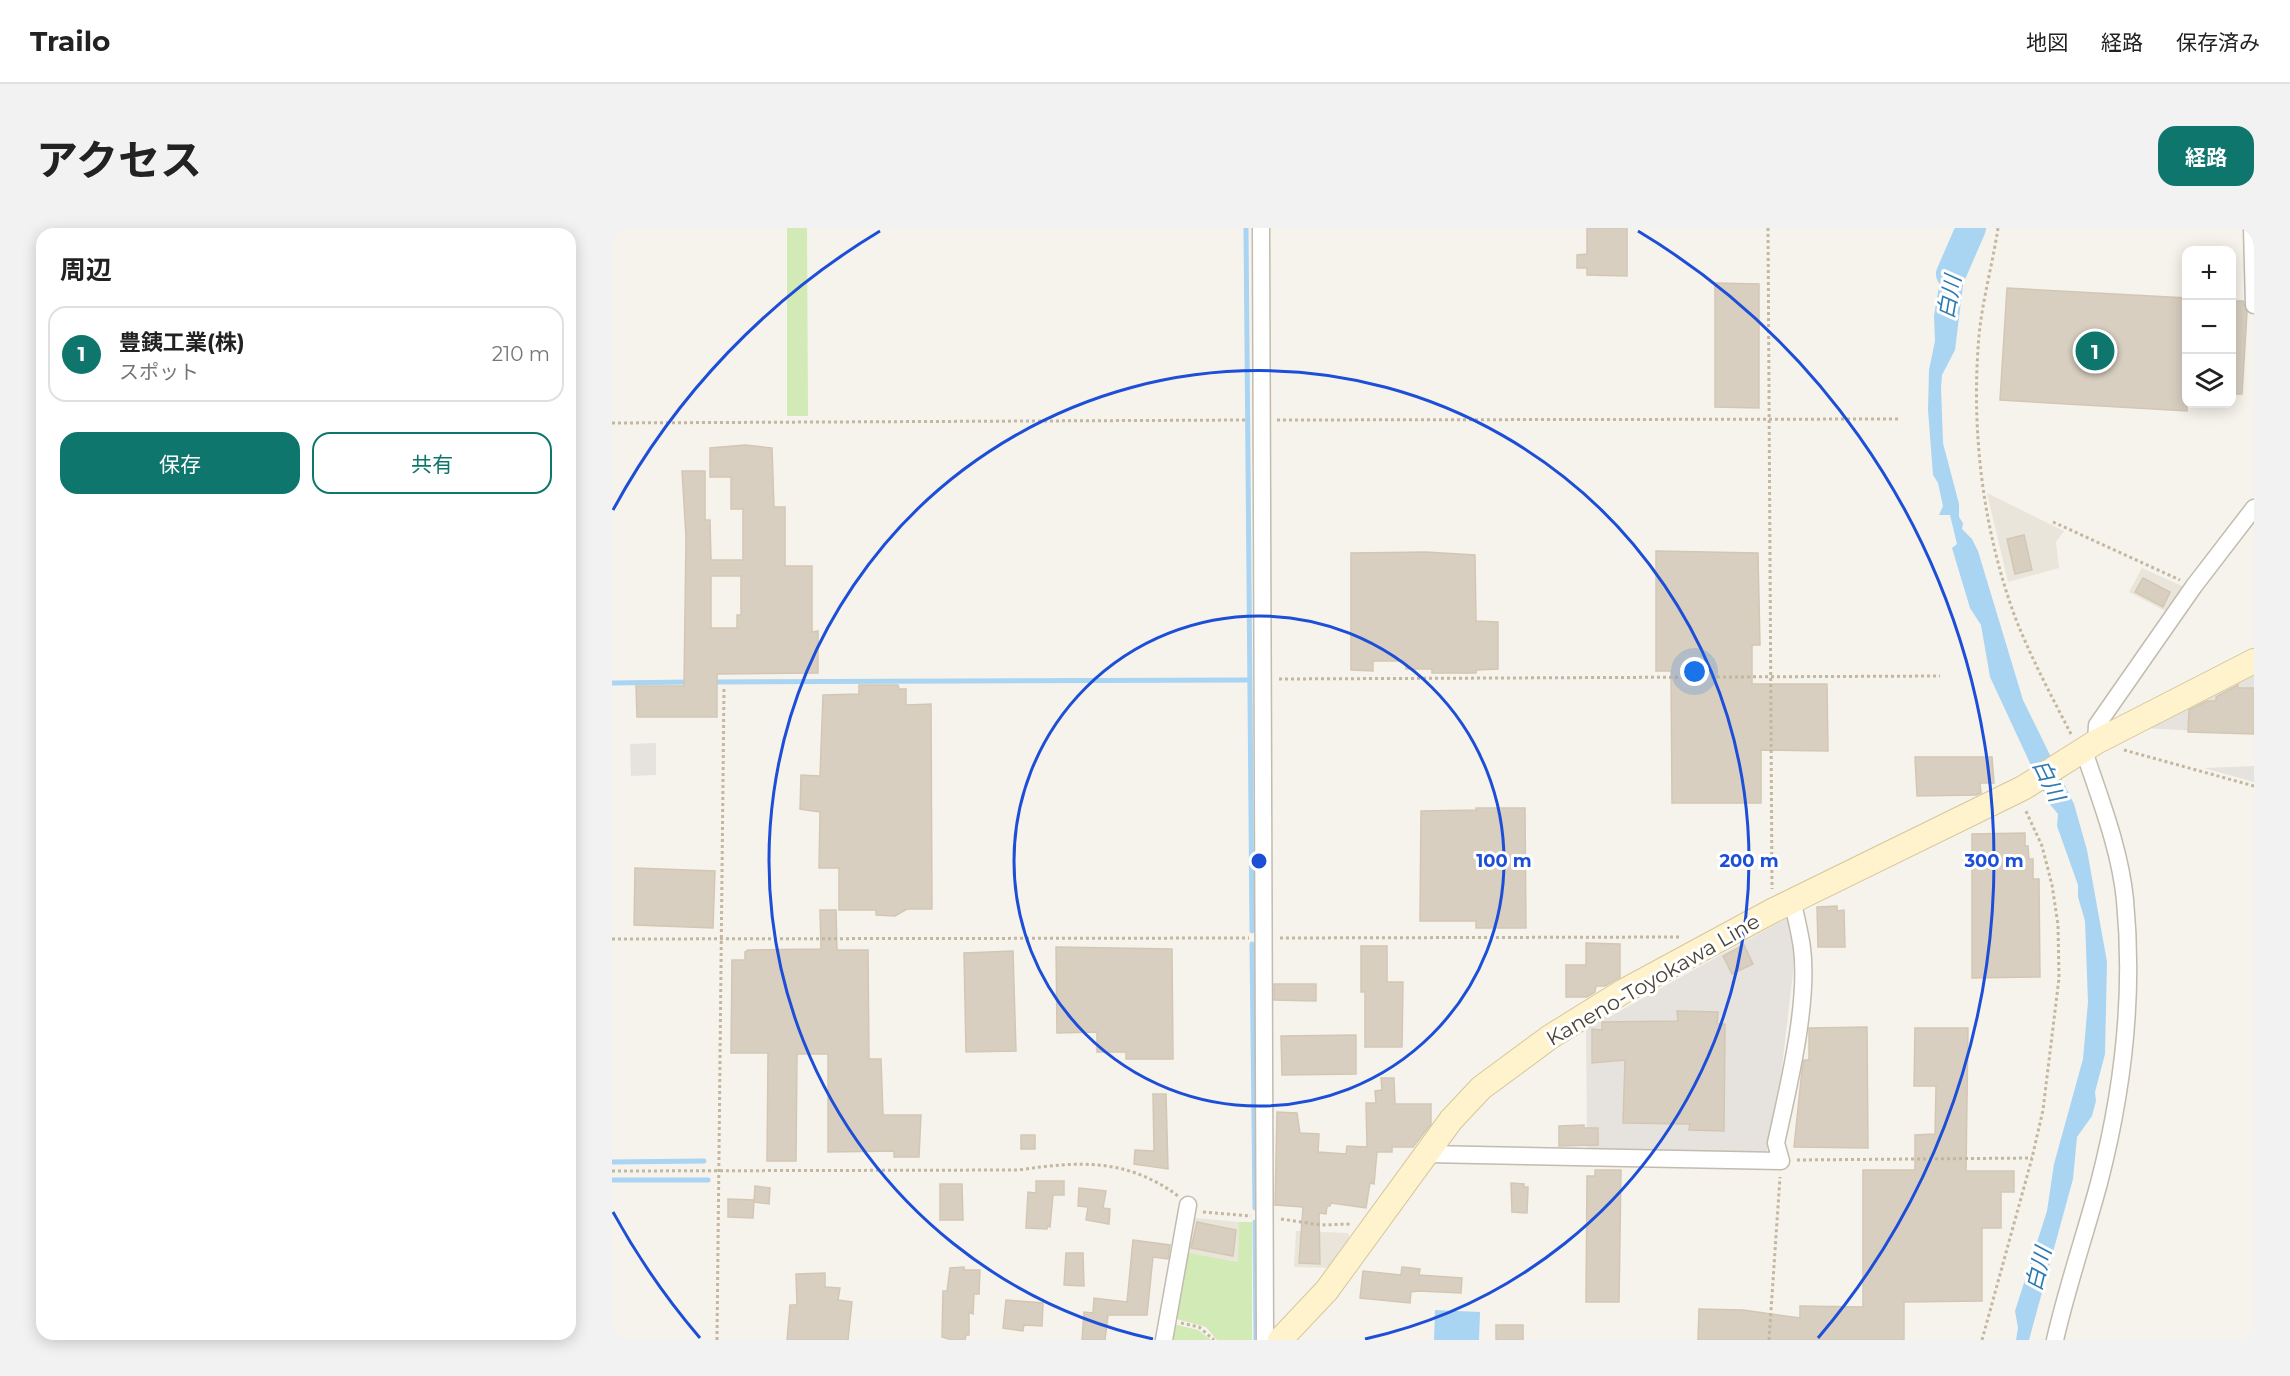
<!DOCTYPE html>
<html lang="ja">
<meta charset="utf-8">
<style>
body{margin:0;font-family:Montserrat,"Noto Sans JP",sans-serif;background:#f2f2f2;color:#222}
.controls{position:absolute;right:18px;top:18px;display:grid;overflow:hidden;border-radius:12px;box-shadow:0 3px 15px #0003}
.controls button{width:54px;height:54px;display:grid;place-items:center;padding:0;border:0;border-bottom:2px solid #e0e0e0;background:#fff;color:#222;font:30px sans-serif}
.you{position:absolute;left:1083px;top:444px;width:21px;height:21px;margin:-15px;border:4px solid #fff;border-radius:50%;background:#1a73e8;box-shadow:0 0 0 9px #1a73e833}
.badge{display:grid;place-items:center;width:39px;height:39px;border-radius:50%;background:#0f766e;color:#fff;font-size:20px;font-weight:700}
.pin{position:absolute;translate:-50% -50%;border:3px solid #fff;box-shadow:0 2px 6px #0006}
.list{margin:0;padding:0;list-style:none}
h2{display:flex;justify-content:space-between;align-items:center;height:78px;margin:0;padding:0 24px;font-size:26px}
h2 small{font-size:20px;font-weight:400;color:#767676}
.list li{display:grid;grid-template-columns:39px 1fr auto;gap:18px;align-items:center;box-sizing:border-box;height:96px;margin:0 12px 12px;padding:0 12px;border:2px solid #e0e0e0;border-radius:18px}
.list b{display:block;font-size:22px;white-space:nowrap}
.list p{margin:0;font-size:20px;white-space:nowrap;color:#767676}
.list em{font-size:20px;font-style:normal;color:#767676}
.actions{display:flex;gap:12px;padding:18px 24px}
.actions a{flex:1;padding:14px 0;border:2px solid #0f766e;border-radius:18px;text-align:center;font-size:21px;color:#0f766e}
.actions .main{background:#0f766e;color:#fff}
.icon{flex:none;width:33px;height:33px;fill:none;stroke:currentColor;stroke-width:2;stroke-linecap:round;stroke-linejoin:round}
.map{position:relative;flex:none;width:1642px;height:1112px;overflow:hidden;border-radius:18px}
header{display:flex;align-items:center;gap:36px;box-sizing:border-box;height:84px;padding:0 30px;background:#fff;border-bottom:2px solid #e0e0e0}
header strong{font-size:28px}
nav{display:flex;gap:33px;margin-inline-start:auto;font-size:21px}
.intro{display:flex;align-items:center;justify-content:space-between;box-sizing:border-box;height:144px;padding:0 36px}
h1{margin:0;font-size:42px}
.button{padding:15px 27px;border-radius:18px;background:#0f766e;color:#fff;font-size:21px;font-weight:700}
main{display:flex;gap:36px;padding:0 36px}
aside{flex:1;background:#fff;border-radius:18px;box-shadow:0 3px 15px #0003}
.map>svg:first-child{display:block}
.residential{fill:#eae5da}
.industrial{fill:#e6e2dd}
.green{fill:#d2eab5}
.water{fill:#a9d4f2}
.lines{fill:none;stroke-linecap:round;stroke-linejoin:round}
.stream{stroke:#a9d4f2;stroke-width:5}
.river{stroke:#a9d4f2;stroke-width:30}
.building{fill:#d8cfc1;stroke:#d3c7b4;stroke-width:1.5;fill-rule:evenodd}
.street-casing{stroke:#c2bbae;stroke-width:19}
.secondary-casing{stroke:#d6c79b;stroke-width:26}
.path{stroke:#c4b79f;stroke-width:3;stroke-dasharray:3 3;stroke-linecap:butt}
.street{stroke:#fff;stroke-width:16}
.secondary{stroke:#fff3cd;stroke-width:24}
.ring{fill:none;stroke:#1d4ed8;stroke-width:3}
.labels{text-anchor:middle;stroke-width:6;stroke-linejoin:round;paint-order:stroke}
.street-label{font-size:21px;fill:#4b4439;stroke:#fff}
.water-label{font-size:22px;font-style:italic;fill:#2e7ab2;stroke:#fff}
.centre{fill:#1d4ed8;stroke:#fff;stroke-width:3}
.ring-label{font-size:18px;text-anchor:middle;font-weight:bold;fill:#1d4ed8;stroke:#fff;stroke-width:6;stroke-linejoin:round;paint-order:stroke}
</style>
<header>
<strong>Trailo</strong>
<nav><a>地図</a><a>経路</a><a>保存済み</a></nav>
</header>
<div class="intro"><h1>アクセス</h1><a class="button">経路</a></div>
<main>
<aside>
<h2>周辺<small></small></h2>
<ul class="list">
<li><span class="badge">1</span><div><b>豊銕工業(株)</b><p>スポット</p></div><em>210 m</em></li>
</ul>
<div class="actions"><a class="main">保存</a><a>共有</a></div>
</aside>
<div class="map">
<svg width="1642" height="1112" viewBox="0 0 1642 1112">
<rect width="100%" height="100%" fill="#f6f3ec"/>
<!-- residential -->
<g class="residential">
<polygon points="1375,265 1452,303 1444,314 1447,340 1396,354"/>
<polygon points="1530,340 1572,359 1555,384 1517,364"/>
<polygon points="585,990 627,994 626,1034 572,1024 578,993"/>
<polygon points="684,1003 736,1005 739,1015 720,1040 682,1039"/>
</g>
<!-- industrial -->
<g class="industrial">
<polygon points="1642,437 1642,506 1530,500"/>
<polygon points="44,515 44,547 19,548 18,516"/>
<polygon points="1642,538 1642,554 1592,540"/>
<polygon points="1175,690 1182,726 1181,745 1167,864 1155,923 975,925 974,799 997,789"/>
</g>
<!-- green -->
<g class="green">
<polygon points="175,0 195,0 196,188 175,188"/>
<polygon points="627,994 640,994 640,1112 605,1112 594,1099 561,1090 572,1024 626,1034"/>
<polygon points="561,1096 586,1102 599,1112 558,1112"/>
</g>
<!-- water -->
<g class="water">
<polygon points="1363,7 1354,33 1343,122 1330,147 1329,160 1331,215 1347,276 1347,289 1351,295 1350,301 1360,311 1366,323 1411,472 1462,576 1475,622 1495,734 1493,826 1483,864 1484,873 1480,888 1465,909 1461,951 1417,1112 1404,1112 1406,1100 1403,1083 1435,983 1442,936 1471,831 1476,774 1473,693 1466,669 1466,657 1445,598 1446,586 1436,574 1378,449 1369,397 1358,380 1340,320 1345,316 1338,287 1327,287 1331,278 1326,255 1321,247 1316,182 1317,142 1323,113 1322,88 1331,34 1347,14"/>
<polygon points="823,1082 868,1084 867,1112 822,1112"/>
</g>
<g class="lines">
<!-- stream -->
<g class="stream">
<polyline points="634,0 640,703"/>
<polyline points="101,454 638,452"/>
<polyline points="0,455 79,454"/>
<polyline points="640,716 643,980"/>
<polyline points="0,934 92,933"/>
<polyline points="0,952 96,952"/>
<polyline points="643,994 644,1112"/>
</g>
<!-- river -->
<polyline class="river" points="1339,46 1359,0"/>
</g>
<!-- building -->
<g class="building">
<polygon points="975,0 1015,0 1015,48 975,47 975,40 965,40 965,27 975,26"/>
<polygon points="1103,55 1147,56 1147,180 1103,179"/>
<polygon points="1395,60 1575,70 1575,183 1388,172"/>
<polygon points="1620,73 1631,73 1635,84 1630,166 1620,166"/>
<path d="M 133,217 L 160,220 L 162,279 L 173,279 L 173,338 L 200,338 L 200,404 L 206,403 L 206,445 L 105,446 L 105,489 L 25,489 L 24,458 L 72,458 L 74,309 L 70,243 L 93,243 L 93,292 L 98,292 L 99,332 L 131,332 L 131,281 L 119,281 L 119,249 L 98,249 L 98,220 ZM 99,348 L 129,348 L 129,387 L 125,387 L 125,400 L 99,400 Z"/>
<polygon points="1412,307 1420,342 1403,346 1395,311"/>
<polygon points="1044,323 1146,325 1148,417 1140,417 1140,456 1215,456 1216,523 1149,522 1149,575 1060,575 1059,443 1044,443"/>
<polygon points="814,324 863,327 864,393 886,394 886,441 864,442 864,445 820,445 820,441 794,441 794,433 761,433 761,443 739,442 739,325"/>
<polygon points="1531,350 1558,364 1551,379 1523,364"/>
<polygon points="247,457 286,457 287,461 294,461 294,477 319,476 320,681 295,681 283,688 264,687 264,682 227,682 227,640 207,640 208,584 188,581 189,547 208,548 211,467 247,466"/>
<polygon points="1626,457 1626,460 1642,460 1642,506 1576,504 1577,482 1595,473 1604,473 1604,469"/>
<polygon points="1303,529 1380,529 1382,555 1368,555 1369,565 1364,567 1305,568"/>
<polygon points="864,580 913,580 914,700 864,700 864,693 808,693 809,583 864,582"/>
<polygon points="1413,605 1413,618 1416,618 1417,631 1421,631 1421,651 1427,651 1428,749 1360,750 1360,606"/>
<polygon points="23,640 103,643 101,700 22,697"/>
<polygon points="1225,678 1225,683 1232,682 1233,719 1206,719 1205,679"/>
<polygon points="208,682 224,682 225,722 256,722 257,831 269,831 271,887 309,887 307,929 282,929 282,923 216,924 216,826 185,826 184,933 155,933 156,825 119,825 120,732 133,732 133,724 136,722 209,721"/>
<polygon points="974,715 1008,716 1008,749 993,758 984,758 983,764 975,769 954,769 954,737 974,737"/>
<polygon points="1132,717 1141,736 1120,746 1111,728"/>
<polygon points="749,718 775,718 775,754 791,754 790,819 753,819 753,764 749,764"/>
<polygon points="444,719 560,721 561,831 514,831 514,824 485,824 485,804 445,805"/>
<polygon points="401,723 404,823 354,824 352,725"/>
<polygon points="662,756 704,756 704,773 662,772"/>
<polygon points="1065,783 1106,784 1105,796 1113,796 1112,903 1077,902 1078,896 1011,895 1013,832 980,835 980,801 990,802 990,794 1066,793"/>
<polygon points="1255,799 1256,920 1182,919 1190,842 1192,832 1197,832 1197,800"/>
<polygon points="1303,800 1356,800 1354,943 1402,943 1402,964 1389,964 1389,1000 1370,1000 1370,1073 1292,1074 1292,1112 1086,1112 1087,1081 1131,1082 1188,1090 1188,1078 1251,1079 1251,942 1303,942 1303,907 1323,906 1324,858 1302,858"/>
<polygon points="744,807 744,846 670,847 669,808"/>
<polygon points="769,850 782,850 783,876 819,876 819,896 801,919 780,919 780,924 765,924 762,956 758,955 754,980 719,975 718,978 715,978 714,986 707,985 708,1036 687,1035 691,979 663,977 665,884 685,885 688,905 707,906 706,924 734,926 735,918 755,919 754,875 764,875 763,863 770,862"/>
<polygon points="541,866 554,866 556,941 522,936 523,922 542,923"/>
<polygon points="972,897 972,900 986,900 986,917 947,918 947,898"/>
<rect x="409" y="907" width="14" height="14"/>
<polygon points="983,942 1009,942 1007,1074 974,1074 975,948 983,948"/>
<polygon points="424,953 452,953 452,967 441,967 438,999 435,998 435,1001 414,1000 416,964 424,965"/>
<polygon points="899,955 912,956 912,959 916,959 915,985 900,984"/>
<polygon points="328,956 350,956 351,992 328,992"/>
<polygon points="143,958 158,960 157,976 142,974"/>
<polygon points="467,960 494,963 491,980 498,981 497,996 474,992 476,979 466,978"/>
<polygon points="116,971 142,972 141,990 116,989"/>
<polygon points="585,994 624,1002 621,1028 579,1020"/>
<polygon points="521,1012 558,1017 556,1031 541,1029 535,1087 496,1087 493,1112 470,1112 472,1084 481,1085 482,1070 515,1074"/>
<polygon points="454,1025 471,1025 472,1058 452,1057"/>
<polygon points="352,1039 352,1042 368,1042 367,1066 362,1066 361,1086 357,1084 357,1107 354,1107 353,1112 340,1112 330,1109 331,1063 335,1063 338,1040"/>
<polygon points="790,1039 808,1041 807,1047 850,1050 849,1065 806,1063 799,1064 798,1075 748,1070 751,1043 789,1047"/>
<polygon points="213,1045 213,1059 228,1060 226,1072 240,1074 236,1112 175,1112 178,1077 185,1077 184,1046"/>
<polygon points="394,1072 431,1075 430,1098 412,1097 411,1103 391,1100"/>
<rect x="884" y="1097" width="27" height="15"/>
</g>
<g class="lines">
<defs>
<g id="street">
<polyline points="649,0 653,1112"/>
<polyline points="1640,0 1642,77"/>
<polyline points="1484,514 1485,497 1582,358 1642,280"/>
<path d="M 815,926 L 1169,933 L 1164,915 C 1176,860 1197,776 1190,720 C 1188,705 1184,690 1181,675"/>
<polyline points="552,1112 576,977"/>
<path d="M 1443,1112 C 1455,1059 1473,1007 1487,955 C 1511,863 1522,766 1513,672 C 1508,621 1488,571 1472,523"/>
</g>
<polyline id="secondary" points="668,1112 715,1062 839,892 869,860 938,809 1012,763 1160,683 1411,560 1484,514 1642,433"/>
</defs>
<!-- street casing -->
<use href="#street" class="street-casing"/>
<!-- secondary casing -->
<use href="#secondary" class="secondary-casing"/>
<!-- path -->
<g class="path">
<polyline points="1156,0 1160,661"/>
<path d="M 1386,0 C 1380,40 1368,80 1366,121 C 1360,211 1372,304 1403,389 C 1419,430 1440,469 1460,508"/>
<polyline points="665,192 1286,191"/>
<polyline points="0,195 634,192"/>
<polyline points="1441,294 1568,352"/>
<polyline points="667,451 1328,448"/>
<polyline points="1512,522 1642,558"/>
<polyline points="668,710 1069,709"/>
<polyline points="0,711 637,710"/>
<polyline points="1185,932 1420,930"/>
<path d="M 0,943 L 407,942 C 467,933 515,930 566,968"/>
<polyline points="591,984 639,988"/>
<polyline points="669,991 709,997 740,996"/>
<polyline points="569,1095 587,1099 602,1112"/>
<polyline points="105,1112 112,459"/>
<polyline points="1157,1112 1168,949"/>
<polyline points="1370,1112 1420,930 1431,882 1447,750 1446,697 1440,657 1430,618 1413,581"/>
</g>
<!-- street -->
<use href="#street" class="street"/>
<!-- secondary -->
<use href="#secondary" class="secondary"/>
</g>
<!-- distance rings -->
<g class="ring">
<circle cx="647" cy="633" r="245"/>
<path d="M541 1111A490 490 0 1 1 753 1111"/>
<path d="M88 1110A735 735 0 0 1 1 984M1 282A735 735 0 0 1 268 3M1026 3A735 735 0 0 1 1206 1110"/>
</g>
<g class="labels">
<!-- street labels -->
<g class="street-label">
<text transform="translate(1041 752) rotate(-30)" y="7">Kaneno-Toyokawa Line</text>
</g>
<!-- water labels -->
<g class="water-label">
<text transform="translate(1337 69) rotate(-80)" y="8">白川</text>
<text transform="translate(1437 552) rotate(64)" y="8">白川</text>
<text transform="translate(1426 1041) rotate(-76)" y="8">白川</text>
</g>
</g>
<circle cx="647" cy="633" r="9" class="centre"/>
<g class="ring-label">
<text x="892" y="639">100 m</text>
<text x="1137" y="639">200 m</text>
<text x="1382" y="639">300 m</text>
</g>
</svg>
<div class="controls">
<button>+</button>
<button>−</button>
<button><svg class="icon" aria-label="layers" viewBox="0 0 24 24"><path d="M12 4l9 5-9 5-9-5zM3 14l9 5 9-5"/></svg></button>
</div>
<div class="you"></div>
<div class="pin badge" style="left:1483px;top:123px">1</div>
</div>
</main>
